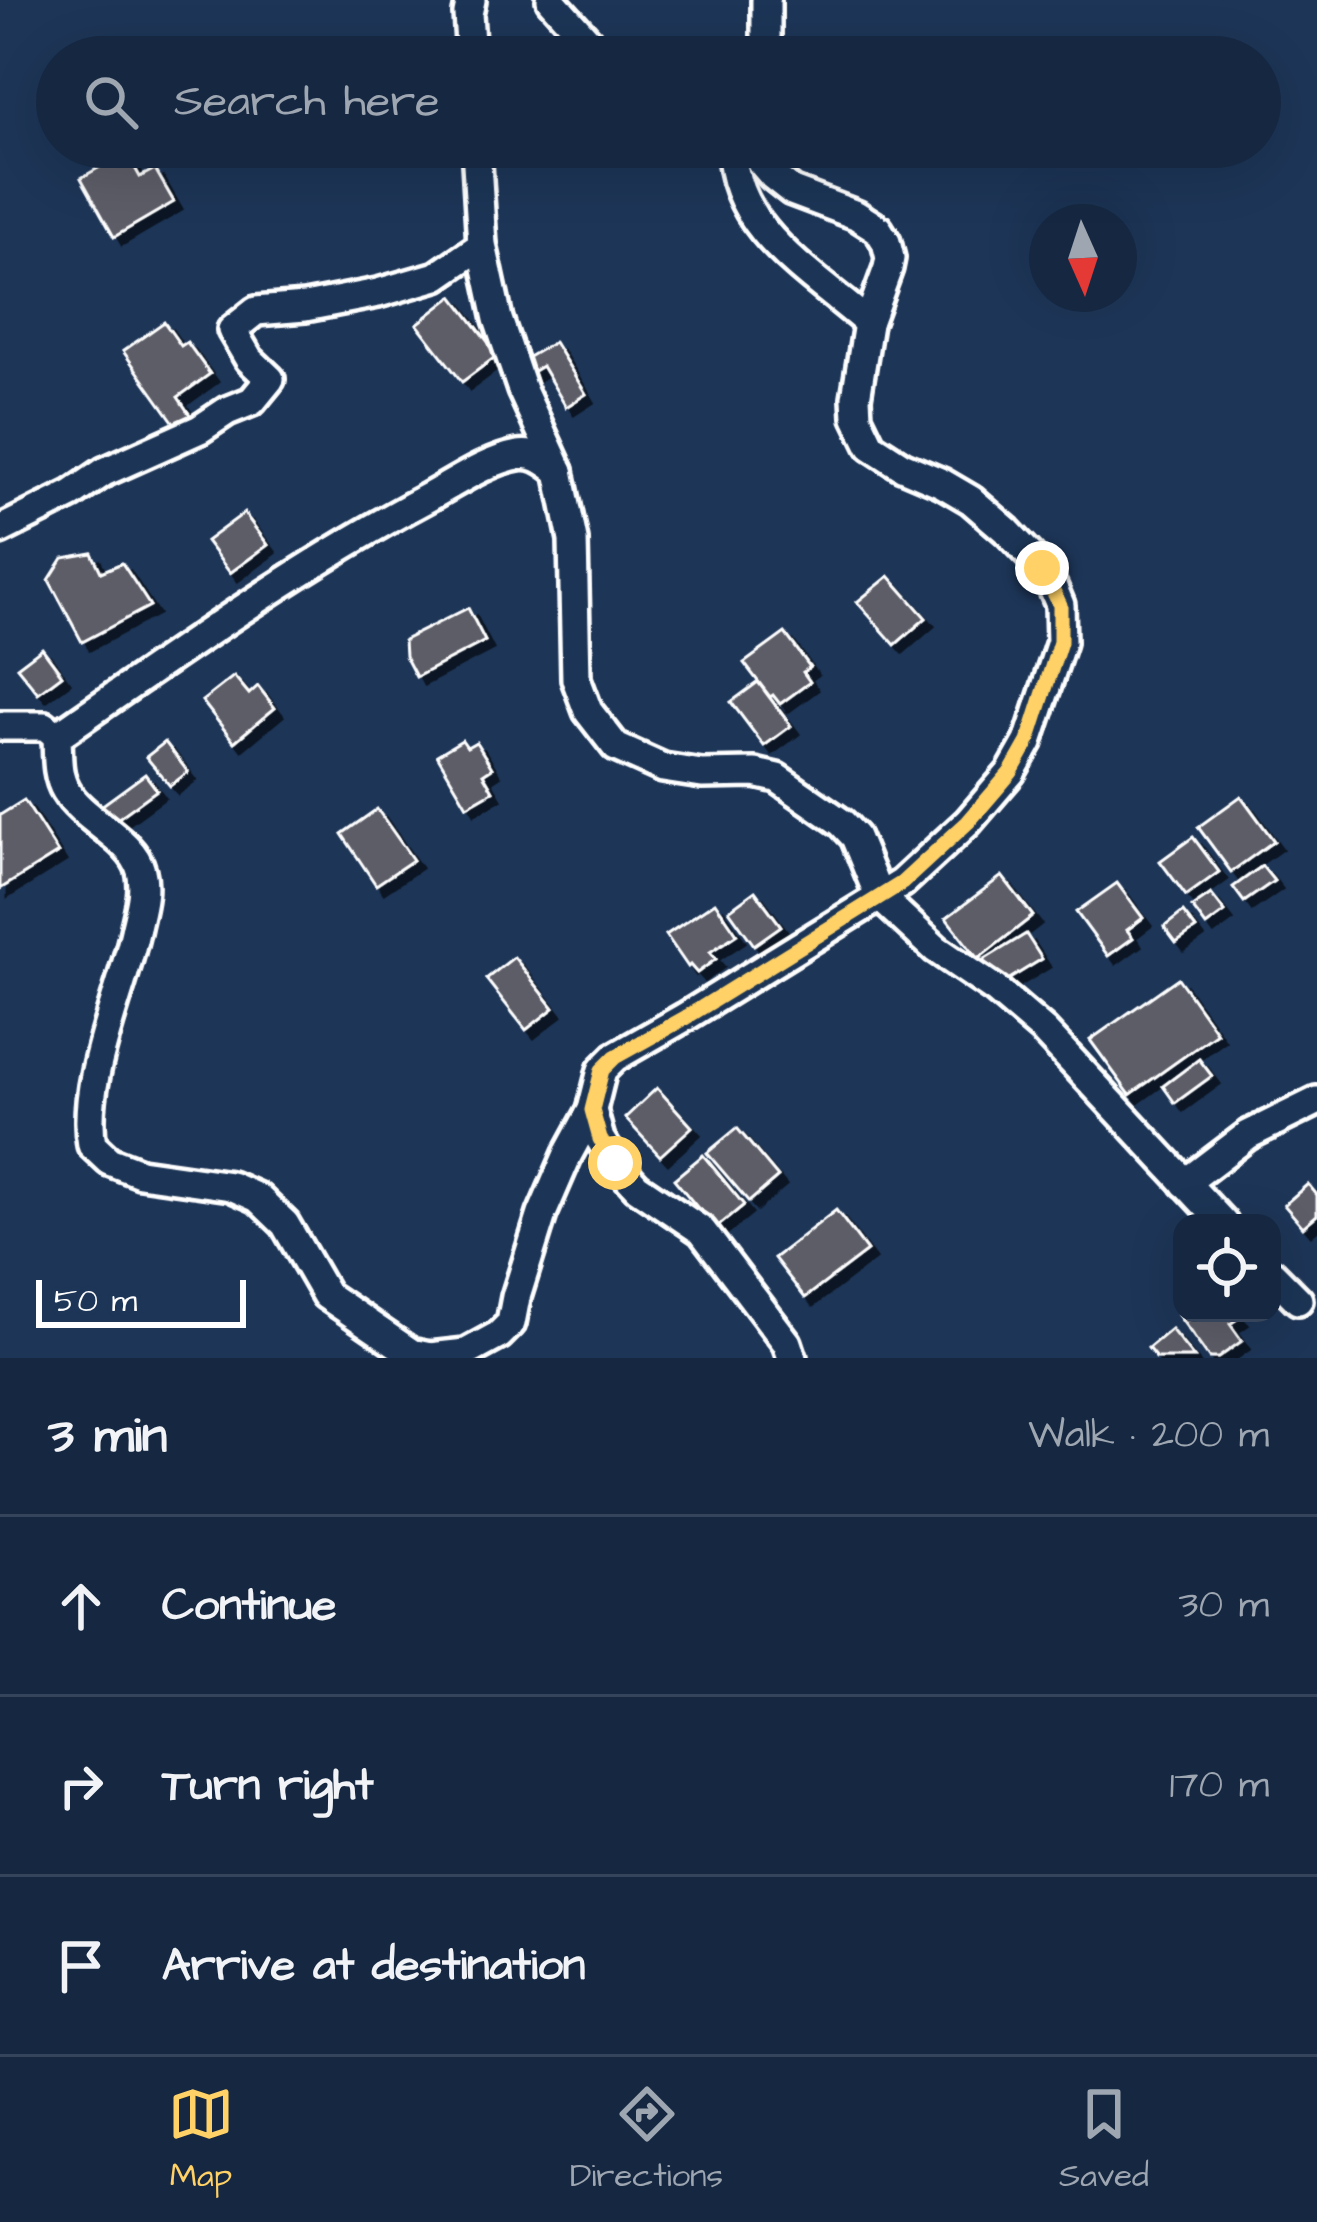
<!DOCTYPE html>
<meta charset="utf-8">
<style>
body{margin:0;font-family:"Architects Daughter",sans-serif;background:#1f3048;color:#f1f3f6}
.controls{position:absolute;right:36px;bottom:36px;display:grid;overflow:hidden;border-radius:24px;box-shadow:0 12px 48px #0002}
.controls button{width:108px;height:108px;display:grid;place-items:center;padding:0;border:0;border-bottom:3px solid #35445a;background:#162841;color:#f1f3f6;font:60px sans-serif}
.compass{position:absolute;left:1029px;top:204px;width:108px;height:108px;border-radius:50%;background:#162841;box-shadow:0 12px 48px #0002;rotate:177deg}
.scale{position:absolute;left:36px;bottom:30px;width:210px;box-sizing:border-box;padding-left:12px;border:6px solid #fff;border-top:0;font-size:33px;line-height:42px;white-space:nowrap;color:#fff;-webkit-text-stroke:9px #1d3557;paint-order:stroke}
.stop{position:absolute;width:36px;height:36px;margin:-27px;border:9px solid #ffd166;border-radius:50%;background:#fff}
.stop.end{background:#ffd166;border-color:#fff;box-shadow:0 3px 12px #0008}
.list{margin:0;padding:0;list-style:none}
h2{display:flex;justify-content:space-between;align-items:center;height:156px;margin:0;padding:0 48px;font-size:51px}
h2 small{font-size:39px;font-weight:400;color:#9ea6b1}
.list li{display:grid;grid-template-columns:78px 1fr auto;gap:36px;align-items:center;box-sizing:border-box;height:180px;padding:0 48px;border-top:3px solid #35445a}
.list b{display:block;font-size:45px;white-space:nowrap}
.list em{font-size:39px;font-style:normal;color:#9ea6b1}
.icon{flex:none;width:66px;height:66px;fill:none;stroke:currentColor;stroke-width:2;stroke-linecap:round;stroke-linejoin:round}
.map{position:relative;flex:none;width:1317px;height:1358px;overflow:hidden}
.search{position:absolute;background:#162841;box-shadow:0 12px 48px #0002;left:36px;right:36px;top:36px;height:132px;display:flex;align-items:center;gap:30px;box-sizing:border-box;padding:0 42px;border-radius:66px;color:#9ea6b1;font-size:45px}
.sheet{height:696px;background:#162841}
nav{display:flex;justify-content:space-around;align-items:center;box-sizing:border-box;height:168px;border-top:3px solid #35445a;background:#162841;font-size:33px;color:#9ea6b1}
nav a{display:grid;justify-items:center;gap:6px}
nav .on{color:#ffd166}
.map>svg:first-child{display:block}
.building{fill:#5d5d68;stroke:#fff;stroke-width:3;filter:url(#shadow)}
.lines{fill:none;stroke-linecap:round;stroke-linejoin:round}
.minor-casing{stroke:#fff;stroke-width:36}
.minor{stroke:#1d3557;stroke-width:27}
.route{stroke:#ffd166;stroke-width:15}
</style>
<div class="map">
<svg width="1317" height="1358" viewBox="0 0 1317 1358">
<defs>
<filter id="shadow"><feDropShadow dx="8" dy="8" stdDeviation="0" flood-color="#0009"/></filter>
</defs>
<rect width="100%" height="100%" fill="#1d3557"/>
<filter id="ink" filterUnits="userSpaceOnUse"><feTurbulence type="fractalNoise" baseFrequency=".00833" numOctaves="2"/><feDisplacementMap in="SourceGraphic" scale="24" xChannelSelector="R" yChannelSelector="G"/><feConvolveMatrix kernelMatrix="1 2 1 2 8 2 1 2 1" color-interpolation-filters="sRGB"/></filter>
<g filter="url(#ink)">
<!-- building -->
<g class="building">
<polygon points="57,87 57,135 39,95"/>
<polygon points="126,152 140,177 155,169 174,202 114,237 81,178"/>
<polygon points="453,296 498,355 462,382 417,324"/>
<polygon points="164,322 181,346 187,342 210,374 178,397 192,418 175,424 123,351"/>
<polygon points="554,342 586,394 566,407 542,366 527,375 520,362"/>
<polygon points="244,513 268,545 230,573 206,541"/>
<polygon points="92,553 101,572 122,563 150,606 82,642 49,580 63,558"/>
<polygon points="889,576 926,618 895,645 857,602"/>
<polygon points="468,608 485,641 416,677 405,656 404,640"/>
<polygon points="785,633 810,667 803,672 810,682 780,704 773,695 770,697 744,663"/>
<polygon points="42,648 62,675 38,693 17,667"/>
<polygon points="234,676 249,694 258,686 275,708 234,742 202,701"/>
<polygon points="758,682 791,726 764,746 731,702"/>
<polygon points="462,740 467,747 476,742 492,768 483,774 493,791 467,806 437,755"/>
<polygon points="165,742 188,772 170,786 146,757"/>
<polygon points="145,774 157,790 113,822 101,806"/>
<polygon points="1241,796 1274,841 1231,872 1198,827"/>
<polygon points="24,800 58,853 0,889 0,815"/>
<polygon points="377,809 413,860 376,885 342,834"/>
<polygon points="1193,837 1219,872 1186,896 1160,861"/>
<polygon points="1262,866 1274,881 1244,902 1233,887"/>
<polygon points="1002,876 1033,916 978,959 946,918"/>
<polygon points="1117,883 1143,918 1127,930 1133,938 1108,956 1076,912"/>
<polygon points="755,891 781,926 754,945 729,910"/>
<polygon points="1211,894 1225,912 1206,926 1192,907"/>
<polygon points="715,902 737,934 710,952 716,959 697,973 690,965 688,967 666,935"/>
<polygon points="1183,912 1196,929 1176,943 1164,927"/>
<polygon points="1026,934 1042,959 998,986 982,961"/>
<polygon points="514,957 554,1008 526,1030 486,979"/>
<polygon points="1178,978 1217,1033 1130,1095 1090,1040"/>
<polygon points="1199,1059 1212,1076 1175,1103 1163,1086"/>
<polygon points="657,1088 692,1127 660,1156 625,1118"/>
<polygon points="737,1128 778,1177 749,1202 707,1153"/>
<polygon points="703,1155 744,1205 715,1229 674,1179"/>
<polygon points="1308,1184 1317,1195 1317,1215 1303,1227 1284,1205"/>
<polygon points="836,1210 867,1251 805,1298 774,1258"/>
<polygon points="1182,1312 1236,1313 1240,1317 1230,1324 1242,1341 1218,1358 1209,1358 1178,1315"/>
<polygon points="1171,1329 1194,1358 1156,1358 1148,1348"/>
</g>
<g class="lines">
<defs>
<g id="minor">
<polyline points="551,0 602,57"/>
<polyline points="471,57 468,14 471,0"/>
<polyline points="766,57 766,0"/>
<polyline points="476,147 482,245 498,319 522,390 559,471 573,540 576,679 588,711 616,747 663,768 702,774 755,773 777,778 842,823 855,837 879,896 936,949 996,990 1044,1031 1223,1223"/>
<path d="M 732,147 C 731,229 814,275 868,323"/>
<polyline points="0,530 72,494 104,472 200,429 227,411 252,401 270,379 249,359 232,330 256,311 305,307 378,293 437,276 482,245"/>
<polyline points="0,726 45,726 57,736"/>
<path d="M 57,736 C 58,753 56,775 66,791 C 83,820 133,839 141,871 C 146,890 140,909 136,927 C 123,992 80,1081 92,1145 L 109,1161 L 140,1173 L 231,1186 L 258,1198 L 285,1224 L 326,1295 L 411,1353 L 430,1357 L 466,1353 L 499,1335 L 511,1323 L 516,1297 L 542,1214 L 568,1154 L 592,1110 L 602,1070 L 615,1057 L 685,1017 L 902,883 L 968,822 L 1011,772 L 1028,742 L 1061,642 L 1060,605 L 1053,588 L 1042,568 L 1007,531 L 971,500 L 942,483 L 902,466 L 871,446 L 857,417 L 856,398 L 868,323 L 888,268 L 890,258 L 886,242 L 878,229 L 856,215 L 792,191 L 773,176 L 761,162 L 754,147"/>
<path d="M 57,736 C 177,653 298,567 427,498 C 455,483 486,461 518,455 C 535,452 545,461 559,471"/>
<polyline points="592,1110 600,1139 615,1163 637,1187 702,1231 787,1343 792,1358"/>
<polyline points="1185,1183 1248,1135 1317,1101"/>
<polyline points="1272,1274 1298,1300"/>
</g>
</defs>
<!-- minor casing -->
<use href="#minor" class="minor-casing"/>
<!-- minor -->
<use href="#minor" class="minor"/>
</g>
</g>
<g class="lines" filter="url(#ink)">
<!-- route -->
<polyline class="route" points="615,1163 600,1139 592,1110 602,1070 615,1057 685,1018 902,883 968,822 1011,772 1028,742 1060,642 1060,605 1042,568"/>
</g>
</svg>
<div class="controls">
<button><svg class="icon" aria-label="locate" viewBox="0 0 24 24"><circle cx="12" cy="12" r="6"/><path d="M12 2v4M12 18v4M2 12h4M18 12h4"/></svg></button>
</div>
<svg class="compass" viewBox="-18 -18 36 36"><path d="M0-13l5 13h-10z" fill="#e53935"/><path d="M0 13l5-13h-10z" fill="#9ea6b1"/></svg>
<div class="scale">50 m</div>
<div class="stop" style="left:615px;top:1163px"></div>
<div class="stop end" style="left:1042px;top:568px"></div>
<div class="search"><svg class="icon" aria-label="search" viewBox="0 0 24 24"><circle cx="10" cy="10" r="6"/><path d="M15 15l6 6"/></svg>Search here</div>
</div>
<section class="sheet">
<h2>3 min<small>Walk · 200 m</small></h2>
<ul class="list">
<li><svg class="icon" aria-label="ahead" viewBox="0 0 24 24"><path d="M12 20V5M6 11l6-6 6 6"/></svg><div><b>Continue</b></div><em>30 m</em></li>
<li><svg class="icon" aria-label="right" viewBox="0 0 24 24"><path d="M7 20v-9h11M14 6l5 5-5 5"/></svg><div><b>Turn right</b></div><em>170 m</em></li>
<li><svg class="icon" aria-label="arrive" viewBox="0 0 24 24"><path d="M6 21V4h12l-3 4 3 4H6"/></svg><div><b>Arrive at destination</b></div></li>
</ul>
</section>
<nav>
<a class="on"><svg class="icon" aria-label="map" viewBox="0 0 24 24"><path d="M3 6l6-2 6 2 6-2v14l-6 2-6-2-6 2zM9 4v14M15 6v14"/></svg>Map</a>
<a><svg class="icon" aria-label="directions" viewBox="0 0 24 24"><path d="M12 3l9 9-9 9-9-9zM9 14v-3h6M13 9l2 2-2 2"/></svg>Directions</a>
<a><svg class="icon" aria-label="saved" viewBox="0 0 24 24"><path d="M7 4h10v16l-5-4-5 4z"/></svg>Saved</a>
</nav>
